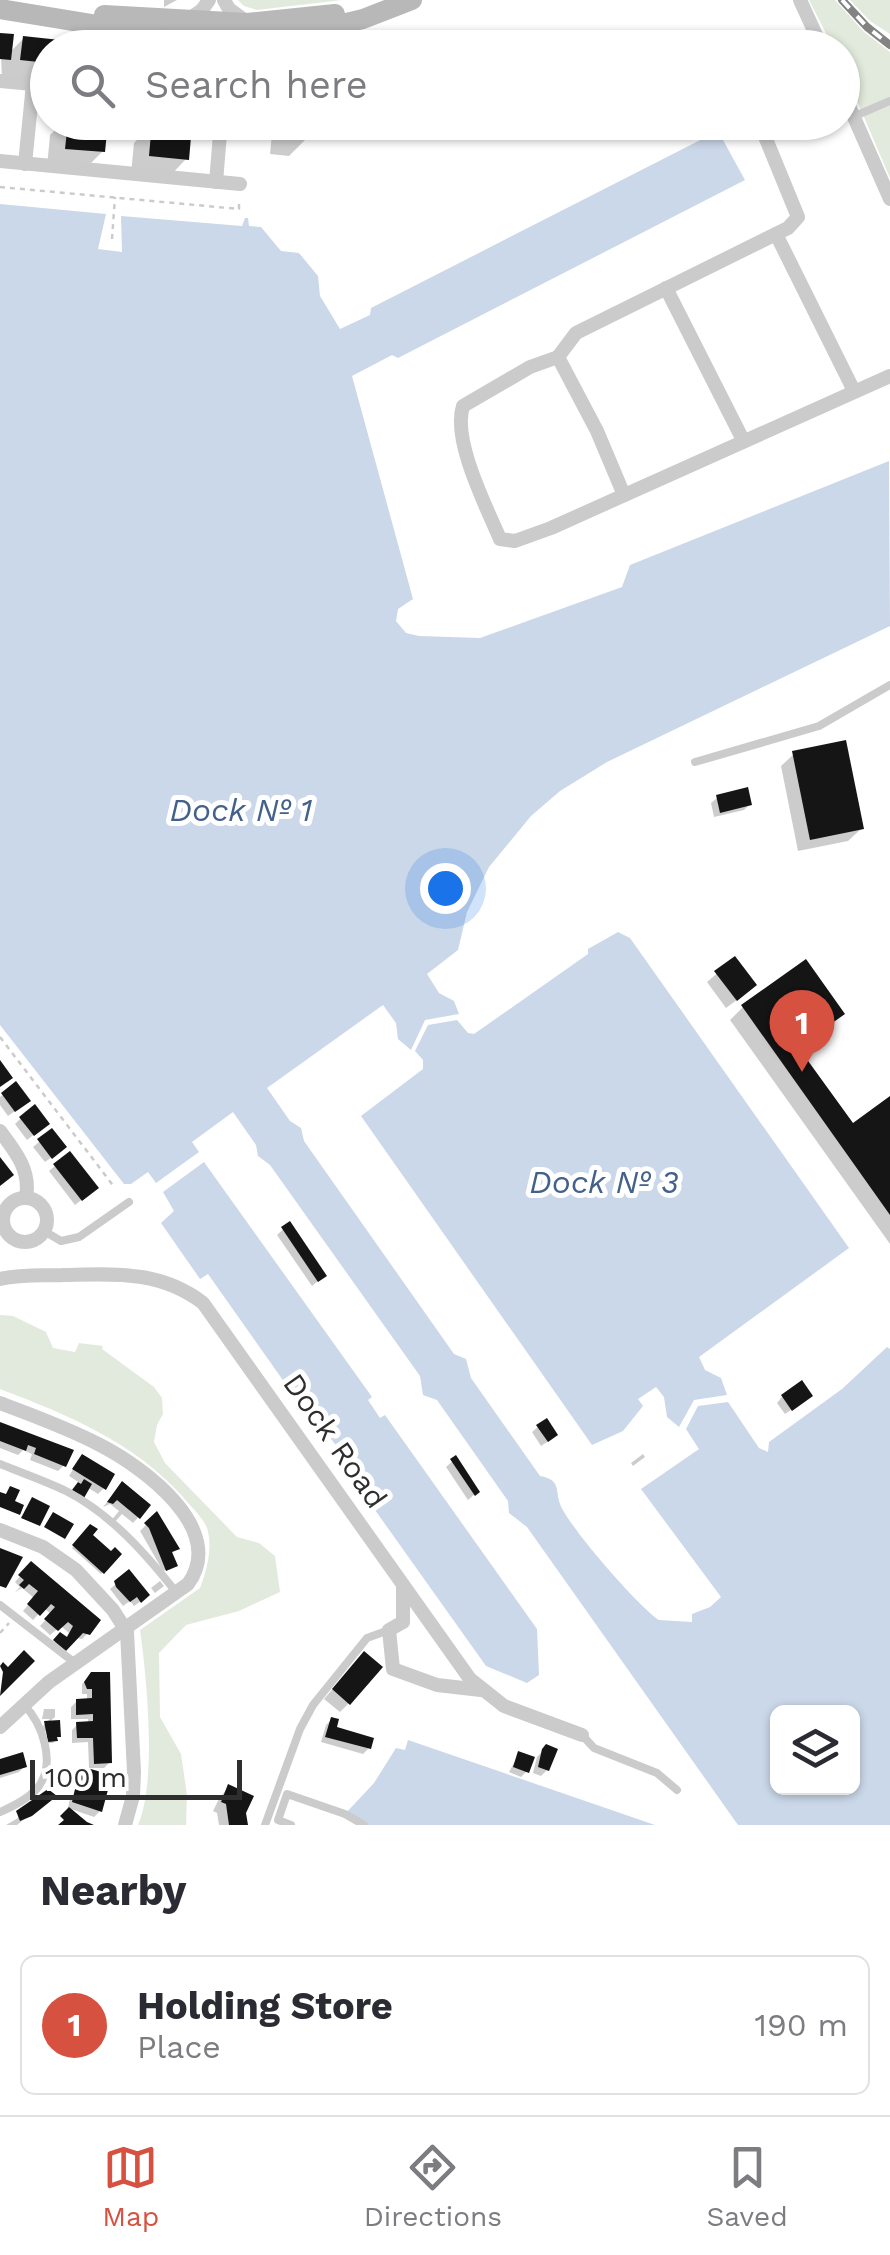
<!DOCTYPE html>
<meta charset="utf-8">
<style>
body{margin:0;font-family:"Work Sans",sans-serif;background:#f2f2f3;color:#2b2b33}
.controls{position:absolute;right:30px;bottom:30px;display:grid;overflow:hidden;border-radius:15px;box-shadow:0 2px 8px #0004}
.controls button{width:90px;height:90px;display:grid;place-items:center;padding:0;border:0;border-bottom:2px solid #e1e1e2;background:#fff;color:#2b2b33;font:50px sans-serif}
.scale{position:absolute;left:30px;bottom:25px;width:212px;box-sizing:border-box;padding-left:10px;border:5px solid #2e2e2e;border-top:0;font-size:28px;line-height:35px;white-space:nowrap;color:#2e2e2e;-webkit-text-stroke:8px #fff;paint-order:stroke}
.you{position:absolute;left:445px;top:888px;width:35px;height:35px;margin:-25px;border:8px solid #fff;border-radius:50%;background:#1a73e8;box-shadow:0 0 0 15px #1a73e833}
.badge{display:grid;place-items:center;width:65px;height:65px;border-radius:50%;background:#d65140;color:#fff;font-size:32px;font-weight:700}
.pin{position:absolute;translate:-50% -82px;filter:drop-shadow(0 2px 5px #0008)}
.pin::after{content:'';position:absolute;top:52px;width:35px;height:30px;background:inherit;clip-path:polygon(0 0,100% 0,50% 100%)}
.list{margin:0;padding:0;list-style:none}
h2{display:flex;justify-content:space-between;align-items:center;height:130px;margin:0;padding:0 40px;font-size:42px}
h2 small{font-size:32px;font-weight:400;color:#7c7c81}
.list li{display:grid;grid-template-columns:65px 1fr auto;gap:30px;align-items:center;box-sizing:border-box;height:140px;margin:0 20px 20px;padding:0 20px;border:2px solid #e1e1e2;border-radius:15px}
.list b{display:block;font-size:38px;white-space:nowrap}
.list p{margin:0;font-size:32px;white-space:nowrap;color:#7c7c81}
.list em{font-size:32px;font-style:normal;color:#7c7c81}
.icon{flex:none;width:55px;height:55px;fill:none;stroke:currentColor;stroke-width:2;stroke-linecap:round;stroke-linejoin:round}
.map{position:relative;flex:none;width:890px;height:1825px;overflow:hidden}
.search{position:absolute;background:#fff;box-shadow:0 2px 8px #0004;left:30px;right:30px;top:30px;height:110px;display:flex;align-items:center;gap:25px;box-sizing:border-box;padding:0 35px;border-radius:55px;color:#7c7c81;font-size:38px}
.sheet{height:290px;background:#fff}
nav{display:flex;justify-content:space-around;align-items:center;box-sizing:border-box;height:140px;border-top:2px solid #e1e1e2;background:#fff;font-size:28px;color:#7c7c81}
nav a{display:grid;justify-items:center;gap:5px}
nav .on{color:#d65140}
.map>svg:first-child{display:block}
.green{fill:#e2eadd}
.water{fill:#cbd8e9;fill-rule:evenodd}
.shadow{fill:#0003}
.building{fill:#151515}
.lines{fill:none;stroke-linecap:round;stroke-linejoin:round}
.path{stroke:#cbcbcb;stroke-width:2.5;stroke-dasharray:5 5;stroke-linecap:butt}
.lane{stroke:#cbcbcb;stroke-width:8}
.street{stroke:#cbcbcb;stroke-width:14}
.secondary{stroke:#b8b8b8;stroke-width:20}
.rail-casing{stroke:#838383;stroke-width:8}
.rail{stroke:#fff;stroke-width:4;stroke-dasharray:11;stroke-linecap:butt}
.labels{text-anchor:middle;stroke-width:10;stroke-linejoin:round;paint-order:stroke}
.street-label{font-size:30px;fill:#2e2e2e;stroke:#fff}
.water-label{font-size:32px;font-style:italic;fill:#43618a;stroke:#fff}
</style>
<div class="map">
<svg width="890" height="1825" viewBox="0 0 890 1825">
<rect width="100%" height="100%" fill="#fff"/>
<!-- green -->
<g class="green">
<polygon points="238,0 342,0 257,10 244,6"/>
<polygon points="809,0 835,0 864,32 890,52 890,178 843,68 842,48 833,47"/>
<polygon points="850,0 890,0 890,34 870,21"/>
<path d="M 0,1315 L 13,1316 L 46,1332 L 53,1348 L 75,1352 L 79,1343 L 103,1346 L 102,1349 L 154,1387 L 162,1398 L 163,1414 L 157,1425 L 154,1442 L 165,1463 L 237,1537 L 259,1543 L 275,1556 L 280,1592 L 239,1611 L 186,1625 L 159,1653 L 160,1717 L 181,1754 L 187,1795 L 186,1825 L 138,1825 C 157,1781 147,1679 140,1630 L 200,1588 C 207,1570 213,1547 207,1528 C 202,1516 191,1507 183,1497 C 134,1442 68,1415 0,1389 Z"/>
</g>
<!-- water -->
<g class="water">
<path d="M 718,131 L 745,180 L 398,358 L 392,355 L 352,376 L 413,599 L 398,609 L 396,621 L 406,633 L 419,636 L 480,638 L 622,587 L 630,565 L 889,461 L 890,626 L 607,762 L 560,791 L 531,816 L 489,867 L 467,912 L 458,950 L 427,974 L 439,993 L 454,1001 L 459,1014 L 425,1020 L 411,1050 L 398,1039 L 396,1023 L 383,1005 L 267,1088 L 290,1121 L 301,1128 L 304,1141 L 454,1354 L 466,1359 L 471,1378 L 540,1476 C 561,1480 555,1489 560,1504 C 568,1526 639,1607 659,1620 L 692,1622 L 692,1614 L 710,1607 L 721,1597 L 641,1489 L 699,1449 L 686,1429 L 698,1406 L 728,1402 L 759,1448 L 768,1452 L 769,1442 L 842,1389 L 887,1347 L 890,1349 L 890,1825 L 738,1825 L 527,1527 L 509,1513 L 508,1501 L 437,1400 L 423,1395 L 420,1376 L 270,1165 L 258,1156 L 256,1145 L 233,1112 L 192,1142 L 199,1152 L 156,1183 L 148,1172 L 131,1184 L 124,1184 L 0,1025 L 0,204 L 106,214 L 98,249 L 122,252 L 121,216 L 242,226 L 245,218 L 248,218 L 249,226 L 261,227 L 281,251 L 299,253 L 318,276 L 320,296 L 340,329 L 370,315 L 371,308 ZM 778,1712 L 852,1712 L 852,1788 L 778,1788 Z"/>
<polygon points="618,932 630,938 849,1248 699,1357 705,1370 721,1378 727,1395 694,1400 679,1427 667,1417 664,1397 656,1387 638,1399 643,1406 623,1431 592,1445 361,1116 423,1069 423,1060 415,1051 428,1025 457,1020 468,1033 474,1034 588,954 588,949"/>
<polygon points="204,1162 372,1397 368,1400 380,1418 385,1415 537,1629 539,1675 527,1683 486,1666 333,1451 338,1448 325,1431 321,1434 208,1274 200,1279 161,1223 174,1211 163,1192"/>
<polygon points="408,1740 655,1825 364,1825 345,1814 374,1783 396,1748 405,1750"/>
</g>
<!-- shadow -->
<g class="shadow">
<polygon points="164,0 177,0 164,7"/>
<polygon points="0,36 10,52 24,38 48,48 48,70 36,82 2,78"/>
<polygon points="63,122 106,122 103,151 84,170 47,167 50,135"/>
<polygon points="273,122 309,122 308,137 289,156 270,154"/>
<polygon points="153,124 186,159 168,178 131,174 134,143"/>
<polygon points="794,754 861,829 848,841 798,851 781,766"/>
<polygon points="717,798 750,804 744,810 714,817 711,803"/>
<polygon points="734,959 745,994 726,1008 707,982"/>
<polygon points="743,1007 842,1014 797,1050 852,1127 890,1100 890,1244 730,1020"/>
<polygon points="16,1085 22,1106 8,1116 0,1105 0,1097"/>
<polygon points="21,1118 41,1129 27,1140 15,1124"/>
<polygon points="52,1131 59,1152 45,1162 33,1147"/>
<polygon points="55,1166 90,1193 75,1205 49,1171"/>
<polygon points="289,1224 318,1281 312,1286 277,1235"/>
<polygon points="782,1397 804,1401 785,1414 777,1403"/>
<polygon points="0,1425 64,1465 58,1471 30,1460 32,1454 23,1450 18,1455 0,1448"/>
<polygon points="538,1427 550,1440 541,1446 532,1432"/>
<polygon points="643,1454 645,1457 633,1466 631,1463"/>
<polygon points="455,1459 477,1492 468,1500 446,1467"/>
<polygon points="77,1463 104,1488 98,1494 87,1487 76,1487 80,1483 69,1476"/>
<polygon points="117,1490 148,1507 133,1523 122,1514 113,1524 110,1522 119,1511 110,1504 103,1507"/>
<polygon points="156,1515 177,1548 170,1555 173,1567 163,1571 140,1531"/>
<polygon points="91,1527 89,1535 111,1555 119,1554 101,1574 72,1548"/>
<polygon points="31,1564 88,1633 82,1639 76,1638 63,1651 53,1644 61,1635 65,1638 69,1633 61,1626 50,1635 40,1626 51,1614 44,1608 33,1620 23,1611 34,1598 22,1588 15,1592 20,1587 15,1582"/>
<polygon points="129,1573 141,1601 134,1606 130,1601 123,1606 110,1589"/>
<polygon points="160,1581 164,1586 155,1593 151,1588"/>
<polygon points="355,1663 349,1703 340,1712 324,1699"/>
<polygon points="93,1675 110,1762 104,1768 89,1768 88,1742 72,1743 72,1730 78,1724 88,1724 88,1719 71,1719 71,1707 77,1701 87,1701 87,1694 82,1694 82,1684"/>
<polygon points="44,1709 55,1709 55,1717 48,1723 58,1736 53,1743 47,1743 47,1731 44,1731 43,1726 50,1719 42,1719"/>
<polygon points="332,1719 334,1729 369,1748 363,1754 321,1742 326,1725"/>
<polygon points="547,1747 547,1770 541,1776 533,1773 537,1757"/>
<polygon points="519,1754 527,1771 521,1777 509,1772"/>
<polygon points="0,1761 25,1766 19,1772 0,1778"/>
<polygon points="81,1772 100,1811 94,1817 68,1808 70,1798 79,1789 73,1787"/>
<polygon points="229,1787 244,1813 246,1825 219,1825 217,1813 213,1811 220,1797"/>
<polygon points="53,1796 17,1825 6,1825 18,1818 18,1813"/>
</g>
<!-- building -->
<g class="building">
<polygon points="0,33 14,34 11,60 0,59"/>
<polygon points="23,36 60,40 59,48 48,48 48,63 20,60"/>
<polygon points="68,122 108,122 105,152 65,149"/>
<polygon points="152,122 192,125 189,160 149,156"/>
<polygon points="289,122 312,122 310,138 287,136"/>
<polygon points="846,740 864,829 810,840 792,751"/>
<polygon points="748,787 752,805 720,813 716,795"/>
<polygon points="735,956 757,985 737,1001 714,971"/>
<polygon points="806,959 845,1014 798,1047 853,1123 890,1096 890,1215 741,1005"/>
<polygon points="0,1060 13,1078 0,1087"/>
<polygon points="16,1081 31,1101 15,1112 1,1093"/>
<polygon points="35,1104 50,1124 34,1136 19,1117"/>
<polygon points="52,1128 67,1147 52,1159 37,1139"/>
<polygon points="70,1151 99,1188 82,1201 53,1164"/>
<polygon points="0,1157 14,1175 0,1186"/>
<polygon points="290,1221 327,1276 318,1282 281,1227"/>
<polygon points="802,1380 813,1396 792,1411 781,1395"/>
<polygon points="547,1418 558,1435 548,1442 536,1425"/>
<polygon points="0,1422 74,1450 66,1467 34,1454 36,1448 28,1445 26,1451 0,1441"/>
<polygon points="82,1454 115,1474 106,1490 72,1469"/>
<polygon points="456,1455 480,1492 475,1496 450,1459"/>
<polygon points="84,1479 92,1484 84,1498 72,1490 78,1482 81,1484"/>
<polygon points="122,1481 151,1505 140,1519 117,1500 113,1504 107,1502"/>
<polygon points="10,1486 20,1490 15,1501 24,1505 20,1515 0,1507 0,1492 6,1494"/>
<polygon points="32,1497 50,1506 40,1526 21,1518"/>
<polygon points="157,1511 180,1549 172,1552 178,1566 166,1571 149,1528 144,1523"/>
<polygon points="53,1512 74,1524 65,1539 44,1527"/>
<polygon points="90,1524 98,1529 93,1535 111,1551 115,1547 122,1554 104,1574 72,1545"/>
<polygon points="0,1548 23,1557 6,1588 0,1586"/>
<polygon points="31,1561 101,1620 90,1635 83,1633 66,1651 53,1640 60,1632 67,1637 73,1626 68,1622 58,1631 44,1619 55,1607 51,1604 40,1616 27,1604 38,1591 29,1584 24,1589 19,1585 24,1580 18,1575"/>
<polygon points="129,1569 150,1595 141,1603 137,1597 130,1602 116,1587 114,1581"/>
<polygon points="24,1650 35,1661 0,1696 3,1672 0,1666 3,1662 8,1667"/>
<polygon points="364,1651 383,1667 350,1705 332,1689"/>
<polygon points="91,1672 110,1672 112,1763 94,1764 93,1738 77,1738 76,1722 93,1721 93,1714 76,1715 76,1699 92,1698 92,1689 87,1689 84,1682"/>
<polygon points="331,1717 339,1719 337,1727 374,1738 371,1749 325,1737"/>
<polygon points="60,1720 61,1737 57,1737 58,1741 48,1742 44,1721"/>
<polygon points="546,1744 558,1749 549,1771 538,1767 542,1749"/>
<polygon points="518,1751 535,1757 529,1773 513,1767"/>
<polygon points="23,1752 27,1767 0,1775 0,1759"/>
<polygon points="87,1768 112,1775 102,1812 72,1802 75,1789 82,1791 83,1787 84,1784 77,1782 81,1769"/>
<polygon points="228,1784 254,1796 246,1813 248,1825 229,1825 226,1804 221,1802"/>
<polygon points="48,1789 57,1796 32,1816 20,1821 16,1811"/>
<polygon points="69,1807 87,1822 94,1825 58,1825 64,1820 60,1816"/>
</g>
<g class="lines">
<!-- path -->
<g class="path">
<polyline points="0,187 239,209 239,200"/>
<polyline points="112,239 115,197"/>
<polyline points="0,1037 115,1188"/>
<polyline points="0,1633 9,1623"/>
</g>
<!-- lane -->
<g class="lane">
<polyline points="855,116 890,101"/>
<polyline points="695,762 819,726 890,685"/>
<polyline points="44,1231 61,1241 79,1237 129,1202"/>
<path d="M 0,1464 C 22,1473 45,1481 66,1491 C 111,1514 146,1554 176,1592"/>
<polyline points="0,1605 75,1663"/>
<polyline points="582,1735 594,1748 657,1773 677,1790"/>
<path d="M 0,1812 C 14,1806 30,1798 39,1786 C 56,1762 42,1723 24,1705"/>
<polyline points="265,1825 300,1729 313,1705 367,1638 389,1630"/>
<polyline points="291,1825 278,1820 287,1794 345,1814 364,1825"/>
</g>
<!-- street -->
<g class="street">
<polyline points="224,0 229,9 244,20"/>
<polyline points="800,0 822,48"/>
<polyline points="186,21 202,10 209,0"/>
<polyline points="791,48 817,37"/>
<polyline points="0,81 33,84 25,164"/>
<polyline points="842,90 890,199"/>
<path d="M 759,122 L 798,217 L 788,228 L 576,333 L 558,357 L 530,367 L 463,406 C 452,440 486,506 500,539 L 515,541 L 551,528 L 890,376"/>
<polyline points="0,161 240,184"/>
<polyline points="216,182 221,122"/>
<polyline points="776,234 854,391"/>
<polyline points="666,288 743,440"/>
<polyline points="558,357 597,431 624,495"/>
<path d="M 0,1131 C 15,1151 31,1170 26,1197"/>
<circle cx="25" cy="1220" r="22"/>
<path d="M 0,1279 C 23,1274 41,1276 64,1275 C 114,1274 160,1270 203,1303 L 470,1679 L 504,1706 L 582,1735"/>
<path d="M 0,1403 C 34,1416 68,1428 100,1445 C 143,1467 228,1529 188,1584 L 49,1682 L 0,1727"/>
<polyline points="0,1530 43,1547 76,1570 113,1610 127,1632 134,1772 133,1796 125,1825"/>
<polyline points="403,1585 403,1622 389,1630 393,1669 437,1685 481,1690"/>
</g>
<!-- secondary -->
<g class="secondary">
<polyline points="0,9 171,37 223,40 309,32 363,19 412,0"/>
<polyline points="104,15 247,23 335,14"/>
</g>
<defs>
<polyline id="rail" points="842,0 867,27 890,45"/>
</defs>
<!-- rail casing -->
<use href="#rail" class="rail-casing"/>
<!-- rail -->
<use href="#rail" class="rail"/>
</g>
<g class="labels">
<!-- street labels -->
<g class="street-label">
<text transform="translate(335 1441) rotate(55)" y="10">Dock Road</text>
</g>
<!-- water labels -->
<g class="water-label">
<text x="241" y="821">Dock Nº 1</text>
<text x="604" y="1193">Dock Nº 3</text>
</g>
</g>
</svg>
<div class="controls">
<button><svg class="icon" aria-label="layers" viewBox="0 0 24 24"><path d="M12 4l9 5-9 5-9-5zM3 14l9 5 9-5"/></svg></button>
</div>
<div class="scale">100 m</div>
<div class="you"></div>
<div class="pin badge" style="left:802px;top:1072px">1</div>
<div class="search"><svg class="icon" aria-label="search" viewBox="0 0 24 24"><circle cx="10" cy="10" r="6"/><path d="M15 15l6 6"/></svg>Search here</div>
</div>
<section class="sheet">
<h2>Nearby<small></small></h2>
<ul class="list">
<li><span class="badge">1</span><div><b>Holding Store</b><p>Place</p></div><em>190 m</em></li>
</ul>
</section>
<nav>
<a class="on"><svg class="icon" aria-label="map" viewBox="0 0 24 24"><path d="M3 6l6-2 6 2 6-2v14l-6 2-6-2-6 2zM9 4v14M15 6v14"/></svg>Map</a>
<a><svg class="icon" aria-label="directions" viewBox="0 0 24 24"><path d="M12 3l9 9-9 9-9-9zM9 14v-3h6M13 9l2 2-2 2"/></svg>Directions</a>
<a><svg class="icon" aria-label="saved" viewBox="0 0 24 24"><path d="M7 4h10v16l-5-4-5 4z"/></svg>Saved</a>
</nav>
